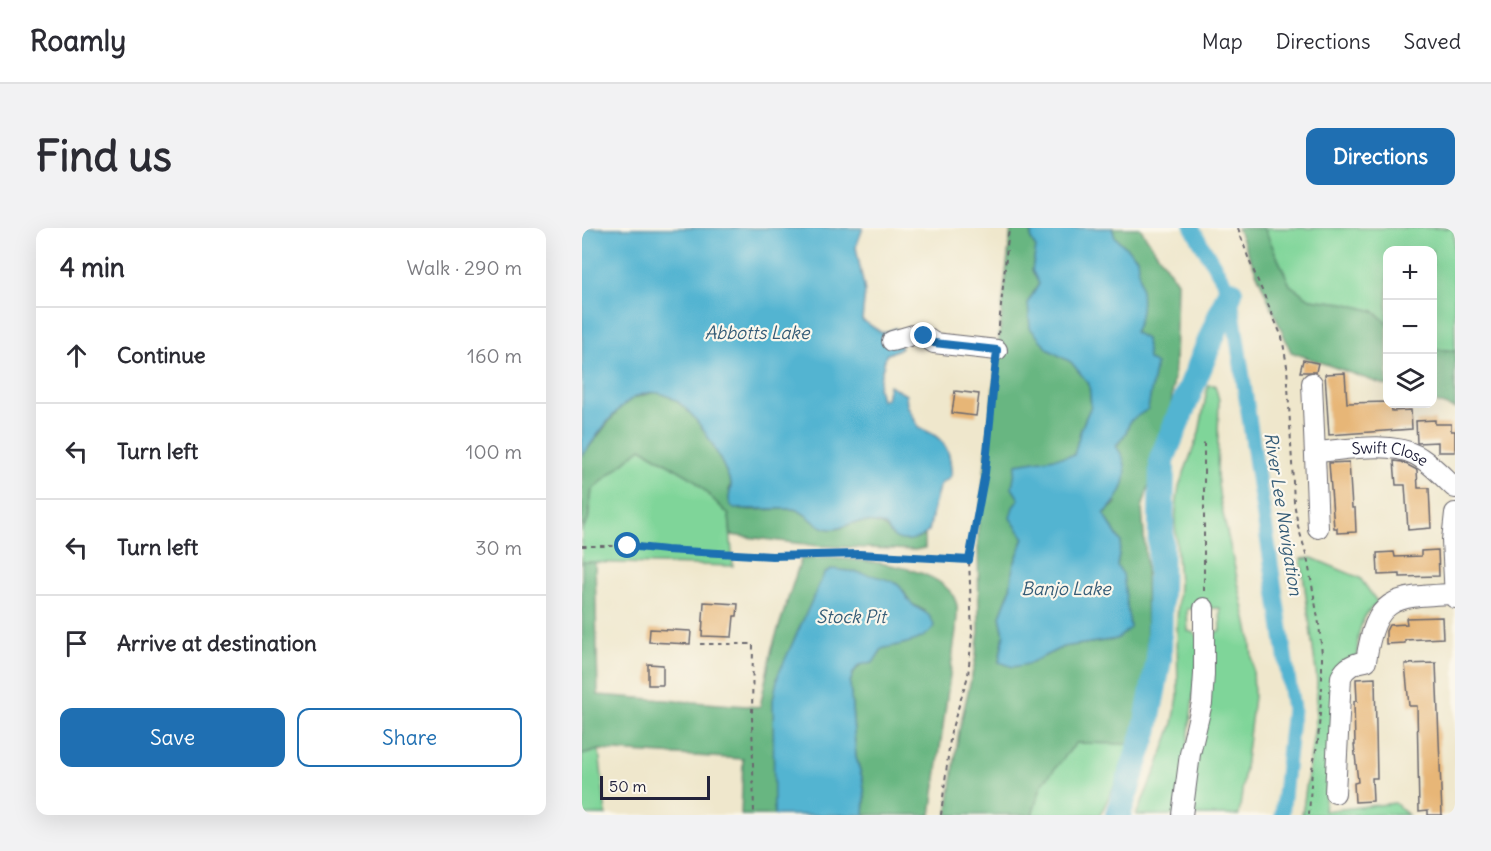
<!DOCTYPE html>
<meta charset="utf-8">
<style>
body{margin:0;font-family:Delius,sans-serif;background:#f2f2f3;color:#2b2b33}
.controls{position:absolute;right:18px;top:18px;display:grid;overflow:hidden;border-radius:12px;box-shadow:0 6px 24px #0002}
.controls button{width:54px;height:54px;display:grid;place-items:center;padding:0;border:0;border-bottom:2px solid #e1e1e2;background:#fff;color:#2b2b33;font:30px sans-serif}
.scale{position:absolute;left:18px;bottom:15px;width:110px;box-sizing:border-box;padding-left:6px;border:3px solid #22223b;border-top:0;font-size:16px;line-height:21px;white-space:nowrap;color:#22223b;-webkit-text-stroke:4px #fbf7ec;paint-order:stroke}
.stop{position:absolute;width:18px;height:18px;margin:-14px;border:4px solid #1f6fb2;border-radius:50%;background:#fff}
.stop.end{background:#1f6fb2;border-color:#fff;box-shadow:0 2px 6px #0008}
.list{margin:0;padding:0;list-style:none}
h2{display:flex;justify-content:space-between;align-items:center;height:78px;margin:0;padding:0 24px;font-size:26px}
h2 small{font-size:20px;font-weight:400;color:#7c7c81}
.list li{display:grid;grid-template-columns:39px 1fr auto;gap:18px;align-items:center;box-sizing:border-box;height:96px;padding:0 24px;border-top:2px solid #e1e1e2}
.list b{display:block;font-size:22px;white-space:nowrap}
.list em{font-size:20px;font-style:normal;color:#7c7c81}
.actions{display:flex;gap:12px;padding:18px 24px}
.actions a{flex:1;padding:14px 0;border:2px solid #1f6fb2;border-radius:12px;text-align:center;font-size:21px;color:#1f6fb2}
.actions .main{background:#1f6fb2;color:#fff}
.icon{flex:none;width:33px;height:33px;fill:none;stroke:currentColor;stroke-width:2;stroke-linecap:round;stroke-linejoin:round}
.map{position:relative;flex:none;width:873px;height:587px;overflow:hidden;border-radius:12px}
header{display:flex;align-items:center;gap:36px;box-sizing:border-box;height:84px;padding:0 30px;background:#fff;border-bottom:2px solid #e1e1e2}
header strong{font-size:28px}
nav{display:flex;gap:33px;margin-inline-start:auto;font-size:21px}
.intro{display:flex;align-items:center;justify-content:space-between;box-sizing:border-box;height:144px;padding:0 36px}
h1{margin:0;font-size:42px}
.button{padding:15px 27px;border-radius:12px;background:#1f6fb2;color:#fff;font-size:21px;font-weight:700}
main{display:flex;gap:36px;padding:0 36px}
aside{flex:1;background:#fff;border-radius:12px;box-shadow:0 6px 24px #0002}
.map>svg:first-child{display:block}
.green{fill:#7fd599;stroke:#507c6a;stroke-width:1.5}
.forest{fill:#67b681;stroke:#446c5e;stroke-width:1.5}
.water{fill:#52b4d1;stroke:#3a6b86;stroke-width:1.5}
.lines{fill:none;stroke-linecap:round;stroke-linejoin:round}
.canal{stroke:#52b4d1;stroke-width:15}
.river{stroke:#52b4d1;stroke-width:26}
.building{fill:#e7b677}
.minor-casing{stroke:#6a676e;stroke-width:22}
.path{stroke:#6a676e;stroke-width:2;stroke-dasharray:4.5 4.5;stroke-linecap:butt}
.minor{stroke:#fff;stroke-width:20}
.route{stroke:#1f6fb2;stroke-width:8}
.labels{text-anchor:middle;stroke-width:4.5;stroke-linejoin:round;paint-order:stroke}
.street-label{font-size:16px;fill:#22223b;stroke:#fbf7ec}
.water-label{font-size:18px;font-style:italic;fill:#355c77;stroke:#fbf7ec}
</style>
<header>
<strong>Roamly</strong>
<nav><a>Map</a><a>Directions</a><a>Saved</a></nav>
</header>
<div class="intro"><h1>Find us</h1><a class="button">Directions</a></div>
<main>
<aside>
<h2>4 min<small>Walk · 290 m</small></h2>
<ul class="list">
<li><svg class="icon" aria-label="ahead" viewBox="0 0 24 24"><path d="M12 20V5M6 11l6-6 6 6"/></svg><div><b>Continue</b></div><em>160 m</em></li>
<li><svg class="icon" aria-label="left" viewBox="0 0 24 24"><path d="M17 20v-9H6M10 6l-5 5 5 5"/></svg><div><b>Turn left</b></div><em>100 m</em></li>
<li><svg class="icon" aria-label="left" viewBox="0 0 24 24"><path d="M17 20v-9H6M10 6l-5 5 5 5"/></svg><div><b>Turn left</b></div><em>30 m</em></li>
<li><svg class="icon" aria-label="arrive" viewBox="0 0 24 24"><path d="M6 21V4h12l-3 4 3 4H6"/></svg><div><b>Arrive at destination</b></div></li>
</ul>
<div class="actions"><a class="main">Save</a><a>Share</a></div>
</aside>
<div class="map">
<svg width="873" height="587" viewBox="0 0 873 587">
<rect width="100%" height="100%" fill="#fbf7ec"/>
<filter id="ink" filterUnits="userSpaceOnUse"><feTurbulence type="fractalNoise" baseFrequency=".0167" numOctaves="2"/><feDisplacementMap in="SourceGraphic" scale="12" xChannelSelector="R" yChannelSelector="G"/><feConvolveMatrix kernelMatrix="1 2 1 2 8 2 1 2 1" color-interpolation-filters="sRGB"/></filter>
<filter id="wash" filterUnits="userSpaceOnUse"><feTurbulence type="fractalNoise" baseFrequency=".008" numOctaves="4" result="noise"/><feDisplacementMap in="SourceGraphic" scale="24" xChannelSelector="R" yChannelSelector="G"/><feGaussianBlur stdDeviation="1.35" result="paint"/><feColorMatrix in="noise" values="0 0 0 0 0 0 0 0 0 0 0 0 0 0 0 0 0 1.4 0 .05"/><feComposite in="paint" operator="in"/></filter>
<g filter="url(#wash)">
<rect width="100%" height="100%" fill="#efe7cc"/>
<!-- green -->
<g class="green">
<polygon points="682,0 872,0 873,123 851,121 850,22 806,22 805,95 792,83 761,75 728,71 708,57"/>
<polygon points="626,157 633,157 637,172 635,247 638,272 668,409 671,438 672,469 657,587 606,587 629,405 639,403 638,380 605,381 606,403 612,405 618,412 597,587 554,587 575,540 591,495 596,469 595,396 597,356 593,294 595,272 597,258 617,205"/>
<polygon points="59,220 110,250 147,287 151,338 0,334 0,301 6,293 10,262"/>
<path d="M 730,330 L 778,350 L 796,375 C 779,385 774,409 776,428 L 759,434 L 742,583 L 813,575 L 826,587 L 720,587 L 734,491 L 735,451 L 719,331 Z"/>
<polygon points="494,515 553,516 518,587 450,587 460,556"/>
<polygon points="17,522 24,587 0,587 0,527"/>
</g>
<!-- forest -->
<g class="forest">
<polygon points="429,0 450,0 449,11 454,20 450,42 457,56 446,74 467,122 489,134 507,156 509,178 499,201 492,227 437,271 442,310 431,339 428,362 418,388 422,407 417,434 446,436 481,419 535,411 535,338 539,314 522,286 534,275 534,219 544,205 566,131 552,104 555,30 533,9 530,0 558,0 595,54 593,137 588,189 560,280 564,334 565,451 563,481 553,516 494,515 460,556 450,587 365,587 377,503 393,434 397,403 396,300"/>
<polygon points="655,0 682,0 708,57 728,71 761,75 792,83 805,95 805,158 709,124"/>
<polygon points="850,121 873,123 873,181 851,173"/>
<path d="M 73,164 C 111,171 135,222 149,255 L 147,263 L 158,282 L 212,281 C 228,285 235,303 254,301 C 260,301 266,296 272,295 C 288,293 301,293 310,307 L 337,310 L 343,307 L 343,320 L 333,322 L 237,318 L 149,307 L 147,287 L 110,250 L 59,220 L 10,262 L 6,293 L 0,301 L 0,228 L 37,181 L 51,170 Z"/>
<path d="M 246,330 C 279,332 362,337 374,374 C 377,381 374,394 374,402 L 349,587 L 282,587 L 283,571 L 281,553 L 274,529 L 268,455 C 273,437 281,435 297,426 L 299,421 L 316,416 L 343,383 L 328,375 L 322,363 L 193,542 L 192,587 L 159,587 L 161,531 L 17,522 L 0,527 L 0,334 L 13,334 L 16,467 L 178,479 L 190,420 L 219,331 Z"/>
</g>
<!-- water -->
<g class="water">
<path d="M 0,0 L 281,0 L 274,19 L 283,64 L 280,92 L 300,105 L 314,100 L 319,120 L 304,127 L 296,159 L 299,172 L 304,171 L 307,157 L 324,167 L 325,177 L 337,200 C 354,206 365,214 368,232 C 368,237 370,242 369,247 C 367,253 362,252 359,256 C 354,263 349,294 347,303 C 338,312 318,317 309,306 C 305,301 306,298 299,296 C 291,294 279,294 271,295 C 261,298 255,303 244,300 C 231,297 225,284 212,281 L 152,281 C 142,271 150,265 149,255 C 135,222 99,145 53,169 C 31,181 15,209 0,228 Z"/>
<path d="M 450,0 L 530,0 L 533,9 L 555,30 C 558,55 565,82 552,104 L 564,111 L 566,131 L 574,136 L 566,181 L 548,193 L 544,205 L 534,218 C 553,243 542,266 522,286 L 539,314 L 535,338 L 541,346 L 548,400 L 535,411 L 481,419 L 446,436 L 431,439 L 417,434 L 422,407 L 418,388 L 428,362 L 431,339 L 442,310 L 428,290 L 431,279 L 437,271 L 430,260 L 434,236 L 492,227 L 499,201 L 509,178 L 507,156 L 489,134 L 467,122 L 448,100 L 446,74 L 457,56 L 450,42 L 454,20 L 449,11 Z"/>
<path d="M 249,341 C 265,342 302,348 315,356 C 322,360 323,370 329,375 C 339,385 347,381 352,398 C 343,415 316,416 300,421 L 291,435 L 277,437 L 271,445 L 268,455 L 274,529 L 281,553 L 283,571 L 282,587 L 192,587 L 191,472 L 196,447 L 242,346 Z"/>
</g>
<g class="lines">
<!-- canal -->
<polyline class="canal" points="610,0 648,64 711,481 700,587"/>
<!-- river -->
<polyline class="river" points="536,587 563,504 577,431 580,231 648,64"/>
</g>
<g id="blocks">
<!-- building -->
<g class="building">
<polygon points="721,132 736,135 734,144 718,144"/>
<polygon points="763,145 765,175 806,174 809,176 810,183 829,182 830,201 747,207 743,146"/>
<polygon points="373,163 397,166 394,188 370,185"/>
<polygon points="853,192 853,196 869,196 869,203 873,203 873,224 856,224 856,214 835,215 834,193"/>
<polygon points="812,233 820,234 835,242 836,260 847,260 849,300 826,302 823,257 814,257"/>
<polygon points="767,234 770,280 773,280 774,304 755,305 755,300 752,300 747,235"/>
<polygon points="856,322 857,348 818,349 818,346 796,347 795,325 812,324 813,329 839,328 839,323"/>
<polygon points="122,374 156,376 155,388 152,388 150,409 120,408"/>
<polygon points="860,389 861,410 823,412 823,415 804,416 804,403 807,397 825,396 824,390"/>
<polygon points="68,401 109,403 108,416 67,414"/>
<polygon points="854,435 860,587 846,587 846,582 837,583 835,478 827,478 823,436"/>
<polygon points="66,436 81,437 81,457 66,457"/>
<polygon points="793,450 795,550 790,550 791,573 773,574 772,555 776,554 772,517 773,517 772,473 775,473 774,451"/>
</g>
</g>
</g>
<g filter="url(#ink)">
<use href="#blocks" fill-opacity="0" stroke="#6a676e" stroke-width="1.5"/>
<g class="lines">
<defs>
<g id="minor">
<polyline points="310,113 331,107 342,108 352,115 415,122"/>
<polyline points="730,155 736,300"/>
<path id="s1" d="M 733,224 C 762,222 808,213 834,227 C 849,235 861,249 873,260"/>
<polyline points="873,285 870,312 873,370"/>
<path d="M 753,565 L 759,449 C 764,438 773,435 784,433 C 794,367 812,369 873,366"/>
<polyline points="600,587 608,526 620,475 622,446 622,380"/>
</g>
</defs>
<!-- minor casing -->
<use href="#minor" class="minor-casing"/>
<!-- path -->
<g class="path">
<polyline points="656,0 667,32 700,109 705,138 712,274 716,298 725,329 737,396 740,426 740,453"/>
<polyline points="416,107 427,0"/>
<polyline points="0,318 46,318 84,323 191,328 277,326 387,332"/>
<polyline points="622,363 622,213"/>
<polyline points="118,416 171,416 170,488 172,587"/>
<polyline points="359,587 369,503 386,448 390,405 387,332 403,245 413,139"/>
<polyline points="727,587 730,541 736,513 740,459"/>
</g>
<!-- minor -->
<use href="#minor" class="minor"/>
</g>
</g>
<g class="lines" filter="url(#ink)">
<!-- route -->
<polyline class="route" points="46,318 84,322 190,328 277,326 387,332 403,245 415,122 352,115 342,108"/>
</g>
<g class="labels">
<!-- street labels -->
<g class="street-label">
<text dy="6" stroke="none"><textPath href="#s1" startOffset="76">Swift Close</textPath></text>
</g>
<!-- water labels -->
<g class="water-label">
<text x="175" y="111">Abbotts Lake</text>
<text transform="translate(701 286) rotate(81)" y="6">River Lee Navigation</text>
<text x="484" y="367">Banjo Lake</text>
<text x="269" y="395">Stock Pit</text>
</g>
</g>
</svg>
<div class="controls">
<button>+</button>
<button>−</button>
<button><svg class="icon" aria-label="layers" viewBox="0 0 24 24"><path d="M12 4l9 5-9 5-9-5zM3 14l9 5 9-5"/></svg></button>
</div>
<div class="scale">50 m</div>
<div class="stop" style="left:46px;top:318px"></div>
<div class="stop end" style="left:342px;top:108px"></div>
</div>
</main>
